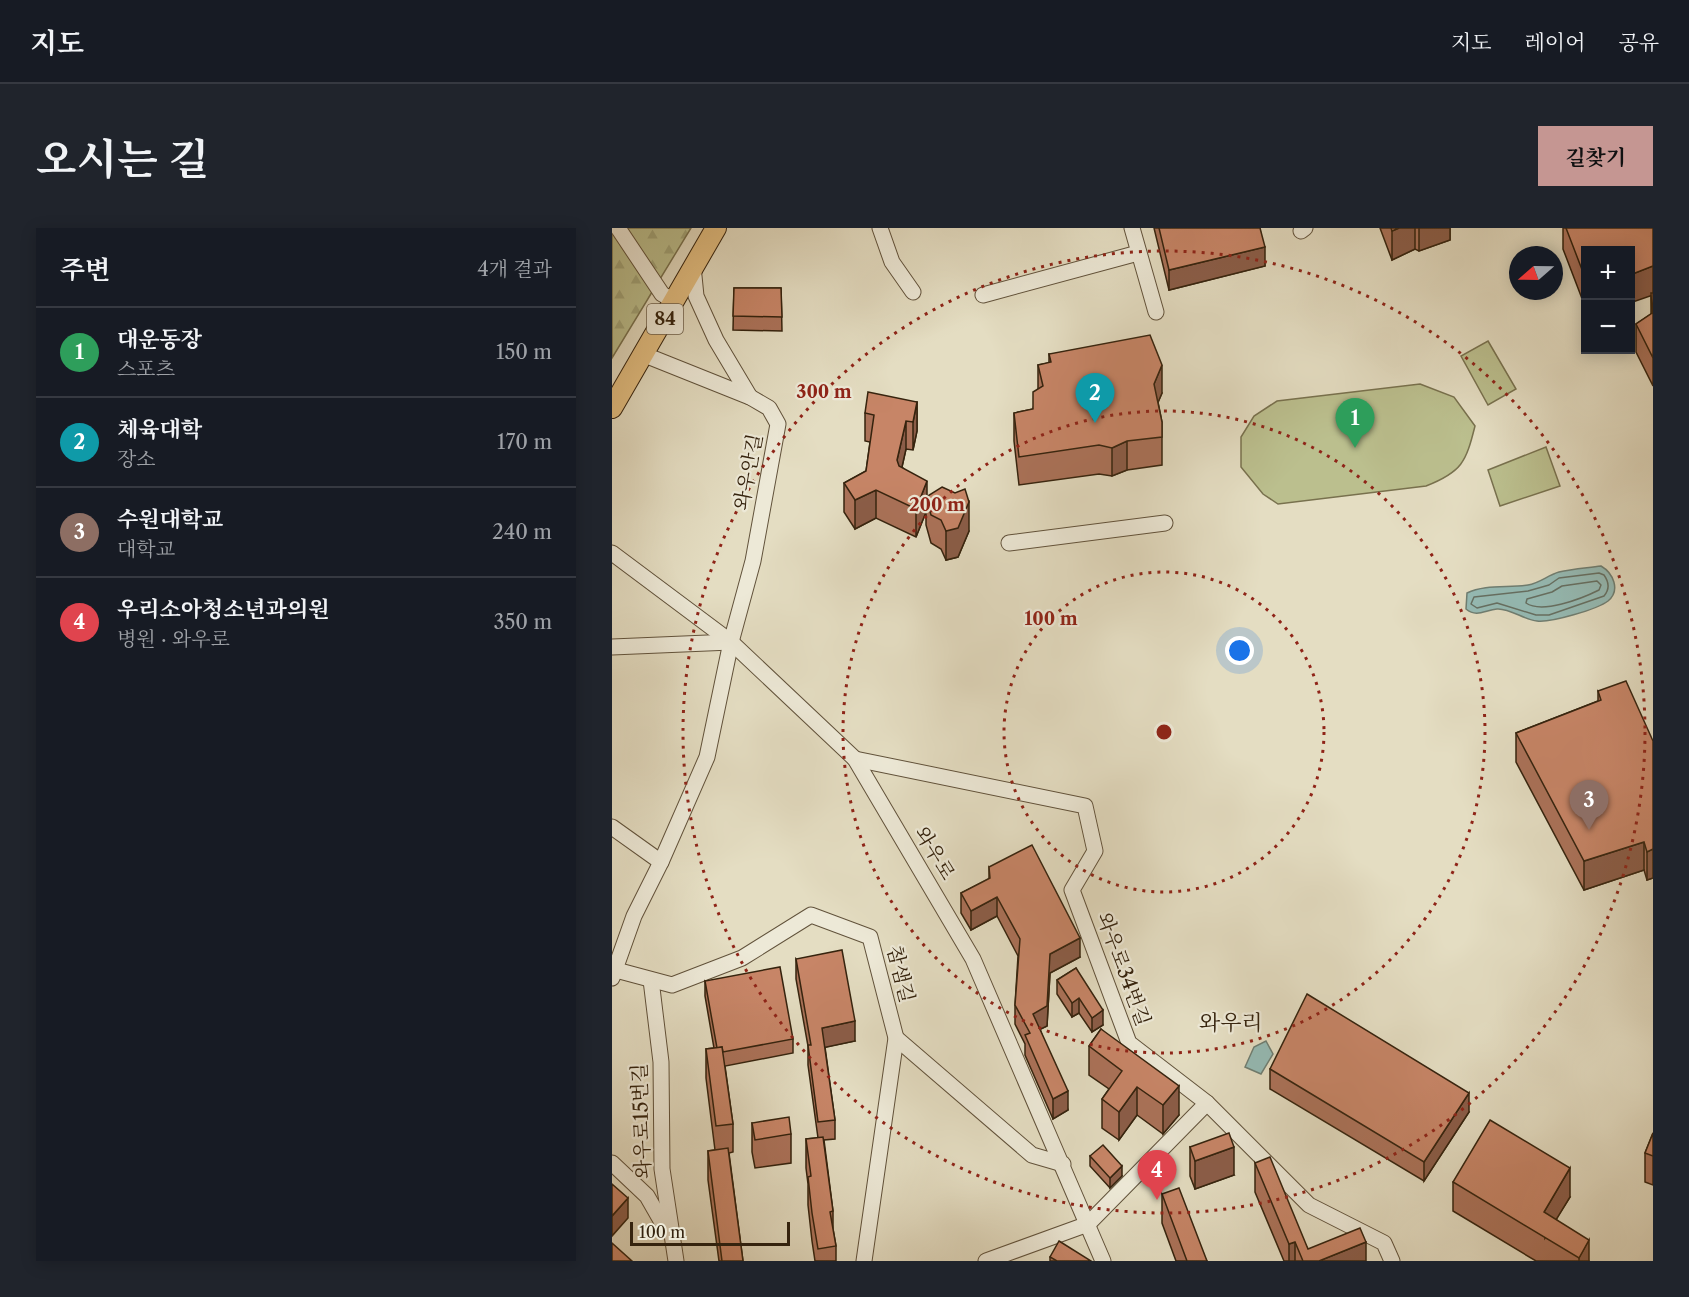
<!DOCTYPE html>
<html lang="ko">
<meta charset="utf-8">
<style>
body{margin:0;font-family:"Libre Caslon Text","Noto Serif KR",serif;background:#20242c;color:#f1f3f6}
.controls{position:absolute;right:18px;top:18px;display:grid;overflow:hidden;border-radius:0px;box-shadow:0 3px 15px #0003}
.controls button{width:54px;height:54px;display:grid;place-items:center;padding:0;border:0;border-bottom:2px solid #363941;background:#171b24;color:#f1f3f6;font:30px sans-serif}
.compass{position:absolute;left:897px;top:18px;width:54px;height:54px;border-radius:50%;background:#171b24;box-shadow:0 3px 15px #0003;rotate:250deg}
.scale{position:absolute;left:18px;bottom:15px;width:160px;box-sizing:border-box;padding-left:6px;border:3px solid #35230e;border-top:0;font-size:16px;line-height:21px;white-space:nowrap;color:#35230e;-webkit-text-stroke:4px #ede9d7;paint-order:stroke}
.you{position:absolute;left:628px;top:423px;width:21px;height:21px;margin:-15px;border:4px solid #fff;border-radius:50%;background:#1a73e8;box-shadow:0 0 0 9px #1a73e833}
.badge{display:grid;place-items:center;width:39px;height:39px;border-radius:50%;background:#c59692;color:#fff;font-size:20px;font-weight:700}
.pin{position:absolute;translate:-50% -50px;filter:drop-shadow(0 2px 3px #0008)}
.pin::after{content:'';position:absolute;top:32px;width:21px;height:18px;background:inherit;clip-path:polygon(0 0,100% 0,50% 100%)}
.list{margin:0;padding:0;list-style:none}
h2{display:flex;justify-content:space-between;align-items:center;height:78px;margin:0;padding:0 24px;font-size:26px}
h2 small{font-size:20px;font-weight:400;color:#9ea1a6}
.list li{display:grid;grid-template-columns:39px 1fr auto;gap:18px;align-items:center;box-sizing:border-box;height:90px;padding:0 24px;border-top:2px solid #363941}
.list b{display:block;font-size:22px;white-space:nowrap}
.list p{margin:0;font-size:20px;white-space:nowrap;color:#9ea1a6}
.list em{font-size:20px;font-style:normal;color:#9ea1a6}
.map{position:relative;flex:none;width:1041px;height:1033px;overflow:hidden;border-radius:0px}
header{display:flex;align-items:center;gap:36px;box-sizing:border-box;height:84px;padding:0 30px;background:#171b24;border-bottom:2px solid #363941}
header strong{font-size:28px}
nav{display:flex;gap:33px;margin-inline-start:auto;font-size:21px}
.intro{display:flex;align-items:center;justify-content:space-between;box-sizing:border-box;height:144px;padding:0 36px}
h1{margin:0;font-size:42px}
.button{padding:15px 27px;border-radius:0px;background:#c59692;color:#111;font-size:21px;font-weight:700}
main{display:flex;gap:36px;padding:0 36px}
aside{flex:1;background:#171b24;border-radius:0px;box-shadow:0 3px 15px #0003}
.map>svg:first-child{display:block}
.forest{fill:url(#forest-firs);stroke:#78714e;stroke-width:1.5}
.pitch{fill:#bbbf8e;stroke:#78714e;stroke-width:1.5}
.water{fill:#95bbb5;stroke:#6f7e72;stroke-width:1.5}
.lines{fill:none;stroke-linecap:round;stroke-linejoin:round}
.shore{stroke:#656f62;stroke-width:1.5}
.minor-casing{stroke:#61523b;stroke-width:17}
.major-casing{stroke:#35230e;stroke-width:22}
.minor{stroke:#ede9d7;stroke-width:15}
.major{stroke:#e2be81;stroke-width:20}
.wall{fill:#ab7259;stroke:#35230e;stroke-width:1.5}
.shaded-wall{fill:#8b5d48;stroke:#35230e;stroke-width:1.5}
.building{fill:#c78567;stroke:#35230e;stroke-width:1.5}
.ring{fill:none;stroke:#8f2418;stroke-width:3;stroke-dasharray:3 6}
.labels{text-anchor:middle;stroke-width:4.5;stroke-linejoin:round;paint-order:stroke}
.shield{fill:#ede9d7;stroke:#6c5e4a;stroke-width:1.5}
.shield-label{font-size:18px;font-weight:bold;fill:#35230e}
.street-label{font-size:20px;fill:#35230e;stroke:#ede9d7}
.quarter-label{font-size:22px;fill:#35230e;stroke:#ede9d7}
.centre{fill:#8f2418;stroke:#ede9d7;stroke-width:3}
.ring-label{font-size:18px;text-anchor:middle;font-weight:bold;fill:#8f2418;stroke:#ede9d7;stroke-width:4.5;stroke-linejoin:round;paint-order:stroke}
</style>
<header>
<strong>지도</strong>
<nav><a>지도</a><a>레이어</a><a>공유</a></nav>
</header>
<div class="intro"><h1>오시는 길</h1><a class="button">길찾기</a></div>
<main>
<aside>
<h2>주변<small>4개 결과</small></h2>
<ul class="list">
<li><span class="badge" style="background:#2e9e5b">1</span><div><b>대운동장</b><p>스포츠</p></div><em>150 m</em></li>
<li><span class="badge" style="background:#0f9aa8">2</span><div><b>체육대학</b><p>장소</p></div><em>170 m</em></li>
<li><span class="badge" style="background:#8d6e63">3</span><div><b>수원대학교</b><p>대학교</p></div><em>240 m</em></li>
<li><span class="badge" style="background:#e0444e">4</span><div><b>우리소아청소년과의원</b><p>병원 · 와우로</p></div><em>350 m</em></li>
</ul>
</aside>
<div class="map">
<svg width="1041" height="1033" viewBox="0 0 1041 1033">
<defs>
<pattern id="forest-firs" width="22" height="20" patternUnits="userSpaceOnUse" patternTransform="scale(1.5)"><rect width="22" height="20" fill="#bbbf8e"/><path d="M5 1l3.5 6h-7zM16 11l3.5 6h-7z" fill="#a1a479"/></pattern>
</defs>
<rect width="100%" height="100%" fill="#e4ddc2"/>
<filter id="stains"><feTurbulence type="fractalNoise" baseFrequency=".00333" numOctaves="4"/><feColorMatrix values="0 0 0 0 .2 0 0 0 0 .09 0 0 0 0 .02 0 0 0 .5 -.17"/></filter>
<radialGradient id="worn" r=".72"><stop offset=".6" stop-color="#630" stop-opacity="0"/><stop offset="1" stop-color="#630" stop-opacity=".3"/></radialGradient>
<!-- forest -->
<polygon class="forest" points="0,0 79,0 0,130"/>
<!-- pitch -->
<g class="pitch">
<polygon points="876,113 904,161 876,177 849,128"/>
<path d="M 808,156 L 842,169 L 863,198 C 854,234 850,244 814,258 L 666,276 L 651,266 L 629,239 L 629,209 L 642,188 L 665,173 Z"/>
<polygon points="934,219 948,258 888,278 876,242"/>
</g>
<!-- water -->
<g class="water">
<path d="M 989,338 C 1001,345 1009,362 996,373 C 986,381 938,395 925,393 C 912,392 898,380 885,381 C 873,382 865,390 854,381 L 855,365 C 873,356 896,360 916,357 C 928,355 936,347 947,344 C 960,341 975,340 989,338 Z"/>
<polygon points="654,813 661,826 649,846 633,839 642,819"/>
</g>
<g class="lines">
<!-- shore -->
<g class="shore">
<path d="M 987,345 L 992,347 C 997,354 998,361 992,368 L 937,387 L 924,387 L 885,375 L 865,380 L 859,376 L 862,369 L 916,363 L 937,357 L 947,350 Z"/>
<path d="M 985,353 L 989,357 L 987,362 C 969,371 930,386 914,375 L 915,371 L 940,364 L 950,358 Z"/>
</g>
<defs>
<g id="minor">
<polyline points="6,0 50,66 62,73"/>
<polyline points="268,0 280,34 301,64"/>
<polyline points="520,0 544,84"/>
<polyline points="689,3 693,0"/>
<polyline points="81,38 84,68 104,112 138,169"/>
<polyline points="371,67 526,25"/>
<polyline points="397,315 553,295"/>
<polyline points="0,325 119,414 243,531 361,731 491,1033"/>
<polyline points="0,419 119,414"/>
<polyline points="243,531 473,578 483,623 460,662 517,815 595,875 697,977 772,1015 780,1033"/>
<polyline points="0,599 49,634"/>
<polyline points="4,742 60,757 130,730 199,687 258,709 284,810 252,1033"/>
<polyline points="0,750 22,688 49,634 95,529 119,414 141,333 166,196 157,180 138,169 33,127"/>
<polyline points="39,752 49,834 50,941 64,1033"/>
<polyline points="284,810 420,927 451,936"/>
<polyline points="0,935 35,968 55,1003"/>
<polyline points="374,1033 476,996 595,875"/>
</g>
<polyline id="major" points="0,180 104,0"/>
</defs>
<!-- minor casing -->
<use href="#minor" class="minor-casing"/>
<!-- major casing -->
<use href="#major" class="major-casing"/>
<!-- minor -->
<use href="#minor" class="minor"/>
<!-- major -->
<use href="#major" class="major"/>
</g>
<!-- wall -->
<g class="wall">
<polygon points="542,0 648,0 653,38 557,62"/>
<polygon points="768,0 838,0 838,12 807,23 803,21 780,32"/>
<polygon points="951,0 1041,0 1041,158 1024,124 1024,96 1039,86 1039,68 974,22 974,81 951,21"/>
<polygon points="122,60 169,60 170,103 121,102"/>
<polygon points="437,126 550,165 546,174 550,194 550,237 515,242 500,248 487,246 407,257 402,213 402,185 421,181 426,161 426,137 437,135"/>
<polygon points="305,174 305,203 301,222 294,221 290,239 315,268 357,303 346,329 334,332 329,321 319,315 314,297 314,284 304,309 264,290 243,301 232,284 232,255 254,243 258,214 253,213 253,185"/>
<polygon points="986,463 1041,513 1041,650 1035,652 1032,642 972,662 904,534 904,505 986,473"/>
<polygon points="377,639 468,729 438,745 435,798 428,801 456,882 441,891 413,827 413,816 403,796 403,777 406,728 385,688 359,702 349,685 349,665 377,651"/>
<polygon points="184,731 243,813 213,819 223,892 223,911 212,912 221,983 221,1001 224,1018 224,1033 203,1033 200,1013 196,977 196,956 194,940 194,911 206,910 196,837 196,818 184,751"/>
<polygon points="464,740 491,797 480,804 467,785 460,789 445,766 445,752"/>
<polygon points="93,753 181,811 181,825 113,838 121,896 121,924 117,925 131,1033 107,1033 96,952 96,923 103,922 94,850 94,821 102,820 93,768"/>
<polygon points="489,801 567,887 551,906 525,887 507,912 490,900 490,871 497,861 477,847 477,818"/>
<polygon points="658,841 857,884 812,953 658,861"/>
<polygon points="140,895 179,906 179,935 143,940 140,924"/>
<polygon points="1041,905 1041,957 1033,954 1033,925"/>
<polygon points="578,919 622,947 583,961 578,948"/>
<polygon points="478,928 510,948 498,960 478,938"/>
<polygon points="643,935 696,1021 754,1033 672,1033 643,964"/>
<polygon points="841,954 958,969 944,991 977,1033 924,1033 841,983"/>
<polygon points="550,966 595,1033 564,1033 550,995"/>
<polygon points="438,1029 479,1033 438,1033"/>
</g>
<!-- shaded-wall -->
<g class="shaded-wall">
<polygon points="787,0 803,0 803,21 780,32 780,3"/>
<polygon points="807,0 838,0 838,12 807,23"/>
<polygon points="653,19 653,38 557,62 557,42"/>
<polygon points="1041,38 1041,67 1018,75 1018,47"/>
<polygon points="550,137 550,165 542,184 542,156"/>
<polygon points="305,174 305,203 301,222 301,194"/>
<polygon points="294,193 294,221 285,261 285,232"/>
<polygon points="515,213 515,242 500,248 500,220"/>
<polygon points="315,253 315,273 314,269 314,284 304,309 304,281"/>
<polygon points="264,262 264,290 243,301 243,272"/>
<polygon points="357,274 357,303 346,329 334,332 334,303"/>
<polygon points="1032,614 1032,642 972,662 972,633"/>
<polygon points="1041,621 1041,650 1035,652 1035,624"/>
<polygon points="385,669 385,688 359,702 359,683"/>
<polygon points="468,710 468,729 438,745 435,798 421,805 421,786 438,726"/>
<polygon points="467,770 467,785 460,789 460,775"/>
<polygon points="491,782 491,797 480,804 480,790"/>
<polygon points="243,793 243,813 210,820 210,800"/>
<polygon points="567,858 567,887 551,906 551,877"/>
<polygon points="525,859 525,887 507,912 507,884"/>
<polygon points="456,863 456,882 441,891 441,871"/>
<polygon points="857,865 857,884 812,953 812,934"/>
<polygon points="622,919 622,947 583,961 583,933"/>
<polygon points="510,938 510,948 498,960 498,950"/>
<polygon points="958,940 958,969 933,1010 932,984"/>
<polygon points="16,970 16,990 0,1008 0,988"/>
<polygon points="977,1012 977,1033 967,1033 967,1030"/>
<polygon points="683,1014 683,1033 677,1033 677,1016"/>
<polygon points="754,1014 754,1033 707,1033"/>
</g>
<!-- building -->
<g class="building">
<polygon points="547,0 648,0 653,19 557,42"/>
<polygon points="779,0 787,0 780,3"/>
<polygon points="954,0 1041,0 1041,38 1018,47 1018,22 974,22 974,52"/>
<polygon points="122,60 169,60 170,89 121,88"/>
<polygon points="1039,65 1041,65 1041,130 1024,96 1040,85"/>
<polygon points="538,107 550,137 542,156 550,194 550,209 515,213 500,220 487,217 407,229 402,185 421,181 421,164 431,158 426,137 439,134 437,126"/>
<polygon points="256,164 305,174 301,194 294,193 285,232 287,238 315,253 304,281 264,262 243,272 232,255 254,243 262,187 253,185"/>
<polygon points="330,259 343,265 353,261 357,274 346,300 334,303 329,292 319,287 314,269"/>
<polygon points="1014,453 1041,513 1041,621 1035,624 1032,614 972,633 904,505 989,472 986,463"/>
<polygon points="420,617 468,710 438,726 435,778 421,786 456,863 441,871 413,807 418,805 403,777 408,711 385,669 359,683 349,665 378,650 377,639"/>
<polygon points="230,722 243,793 210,800 223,892 206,894 196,817 199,817 184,731"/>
<polygon points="168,739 181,811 111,824 110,819 105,820 93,753"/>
<polygon points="464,740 491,782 480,790 467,770 460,775 445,752"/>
<polygon points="695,766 857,865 812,934 658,841"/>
<polygon points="489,801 567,858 551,877 525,859 507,884 490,871 510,843 477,818"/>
<polygon points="110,819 121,896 104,898 94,821"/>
<polygon points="177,889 179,906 143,912 140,895"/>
<polygon points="878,892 958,940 932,984 977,1012 967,1030 841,954"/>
<polygon points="617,905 622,919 583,933 578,919"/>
<polygon points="1041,905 1041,928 1033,925"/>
<polygon points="211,909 221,983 218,984 224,1018 206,1021 200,985 196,949 199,948 194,911"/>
<polygon points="491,917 510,938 498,950 478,928"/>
<polygon points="116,920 131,1033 110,1033 96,923"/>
<polygon points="658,929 696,1021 748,1000 754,1014 707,1033 691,1033 683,1014 677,1016 643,935"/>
<polygon points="0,956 16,970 0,988"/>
<polygon points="567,960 595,1033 575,1033 550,966"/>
<polygon points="447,1013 479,1033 445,1033 438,1029"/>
<polygon points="0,1015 20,1033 0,1033"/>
</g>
<!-- distance rings -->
<g class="ring">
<circle cx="552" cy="504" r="160"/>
<circle cx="552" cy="504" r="321"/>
<circle cx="552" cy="504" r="481"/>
</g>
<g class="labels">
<!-- shield labels -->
<rect class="shield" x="35" y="76" width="36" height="30" rx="4.5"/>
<g class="shield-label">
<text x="53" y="97">84</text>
</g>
<!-- street labels -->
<g class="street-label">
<text transform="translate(136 244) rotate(-79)" y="7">와우안길</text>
<text transform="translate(323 625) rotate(59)" y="7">와우로</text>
<text transform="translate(512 741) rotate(70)" y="7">와우로34번길</text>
<text transform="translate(289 746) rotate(76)" y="7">참샘길</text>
<text transform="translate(29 893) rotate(-92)" y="7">와우로15번길</text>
</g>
<!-- quarter labels -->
<g class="quarter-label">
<text x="619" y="802">와우리</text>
</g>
</g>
<circle cx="552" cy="504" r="9" class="centre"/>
<g class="ring-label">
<text x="212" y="170">300 m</text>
<text x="325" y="283">200 m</text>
<text x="439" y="397">100 m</text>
</g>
<rect width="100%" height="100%" filter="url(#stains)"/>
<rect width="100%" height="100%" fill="url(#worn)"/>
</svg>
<div class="controls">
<button>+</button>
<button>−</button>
</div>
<svg class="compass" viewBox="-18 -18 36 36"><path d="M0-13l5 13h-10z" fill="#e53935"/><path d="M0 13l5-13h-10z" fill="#9ea1a6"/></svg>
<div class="scale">100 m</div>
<div class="you"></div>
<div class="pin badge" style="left:743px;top:220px;background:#2e9e5b">1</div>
<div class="pin badge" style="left:483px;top:195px;background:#0f9aa8">2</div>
<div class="pin badge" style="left:977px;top:602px;background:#8d6e63">3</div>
<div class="pin badge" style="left:545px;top:972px;background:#e0444e">4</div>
</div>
</main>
